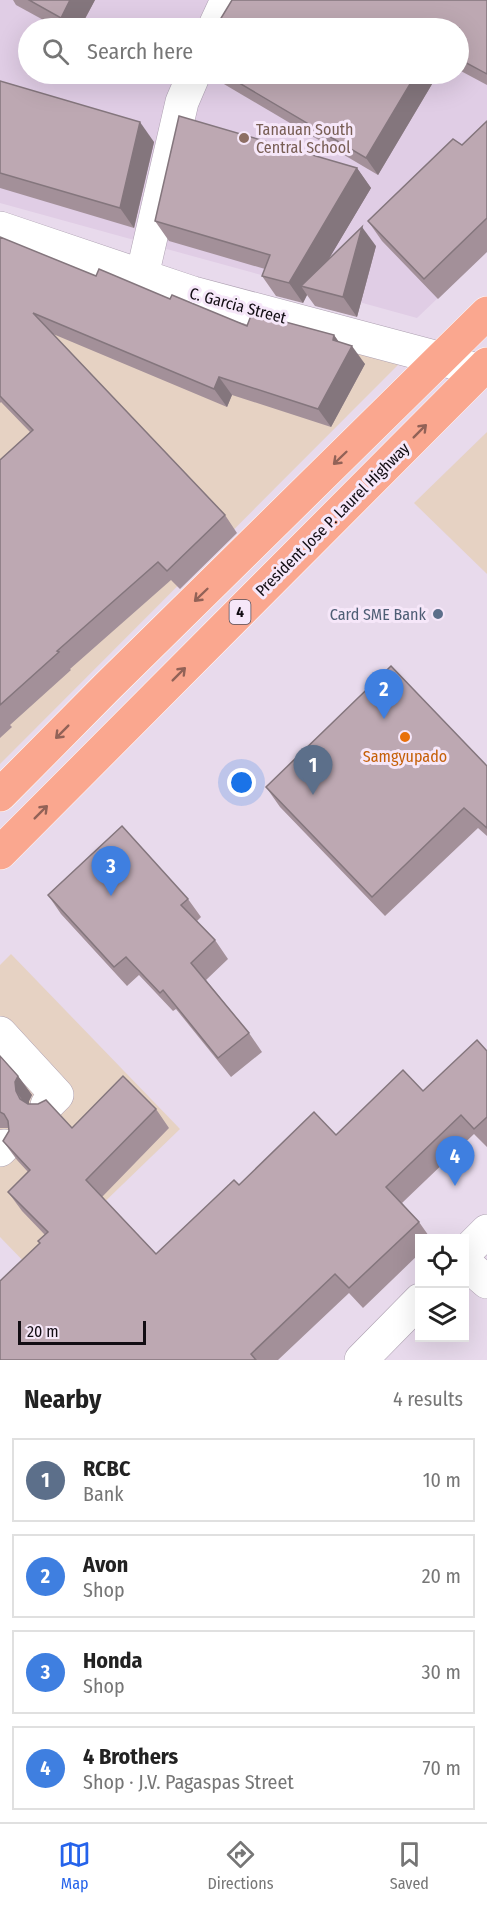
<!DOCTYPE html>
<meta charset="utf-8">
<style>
body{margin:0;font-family:"Fira Sans Condensed",sans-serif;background:#f2f2f2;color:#222}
.controls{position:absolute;right:18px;bottom:18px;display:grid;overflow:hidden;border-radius:0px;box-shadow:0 6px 24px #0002}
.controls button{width:54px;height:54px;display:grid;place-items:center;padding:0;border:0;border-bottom:2px solid #e0e0e0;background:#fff;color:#222;font:30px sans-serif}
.scale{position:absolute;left:18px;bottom:15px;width:128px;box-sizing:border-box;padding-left:6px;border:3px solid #120d13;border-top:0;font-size:16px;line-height:21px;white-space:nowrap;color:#120d13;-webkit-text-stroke:4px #f6e7f9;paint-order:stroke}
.you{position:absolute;left:242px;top:783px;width:21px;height:21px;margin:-15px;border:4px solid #fff;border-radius:50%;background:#1a73e8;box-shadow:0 0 0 9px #1a73e833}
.badge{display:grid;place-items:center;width:39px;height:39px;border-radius:50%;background:#2563eb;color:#fff;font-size:20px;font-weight:700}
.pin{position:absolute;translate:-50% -50px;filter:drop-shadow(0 2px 3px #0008)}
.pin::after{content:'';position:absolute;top:32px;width:21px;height:18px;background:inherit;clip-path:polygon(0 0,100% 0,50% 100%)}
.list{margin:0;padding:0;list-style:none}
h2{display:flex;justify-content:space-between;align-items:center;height:78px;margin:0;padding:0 24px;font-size:26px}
h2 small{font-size:20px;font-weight:400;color:#767676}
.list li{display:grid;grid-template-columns:39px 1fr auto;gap:18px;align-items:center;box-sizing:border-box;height:84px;margin:0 12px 12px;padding:0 12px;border:2px solid #e0e0e0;border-radius:0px}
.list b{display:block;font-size:22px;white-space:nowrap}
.list p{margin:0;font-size:20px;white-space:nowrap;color:#767676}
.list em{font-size:20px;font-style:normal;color:#767676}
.icon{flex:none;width:33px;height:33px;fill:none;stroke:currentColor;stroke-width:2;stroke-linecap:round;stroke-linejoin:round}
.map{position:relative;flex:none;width:487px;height:1360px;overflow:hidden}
.search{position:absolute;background:#fff;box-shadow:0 6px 24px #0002;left:18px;right:18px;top:18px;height:66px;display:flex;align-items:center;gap:15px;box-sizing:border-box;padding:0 21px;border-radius:33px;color:#767676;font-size:22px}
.sheet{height:462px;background:#fff}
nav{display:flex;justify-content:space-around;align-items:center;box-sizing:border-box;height:84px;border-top:2px solid #e0e0e0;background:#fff;font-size:16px;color:#767676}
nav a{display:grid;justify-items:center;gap:3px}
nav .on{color:#2563eb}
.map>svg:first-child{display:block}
.commercial{fill:#e6d2c3}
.built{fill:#e0cde5;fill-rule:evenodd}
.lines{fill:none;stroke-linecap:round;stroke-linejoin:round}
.minor-casing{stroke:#ac9fb0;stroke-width:34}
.highway-casing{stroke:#fff;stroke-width:34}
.minor{stroke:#fff;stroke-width:33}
.highway{stroke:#faa78f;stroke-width:33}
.wall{fill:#a39099}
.shaded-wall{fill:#84767d}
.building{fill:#bda8b2;stroke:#84767d;stroke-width:1.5}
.oneway{stroke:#926257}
.education-dot{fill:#8d6e63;stroke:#f6e7f9;stroke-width:2}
.service-dot{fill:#5c6f8a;stroke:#f6e7f9;stroke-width:2}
.food-dot{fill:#e8710a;stroke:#f6e7f9;stroke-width:2}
.labels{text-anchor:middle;stroke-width:6;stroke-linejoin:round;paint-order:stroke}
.shield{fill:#f6e7f9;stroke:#564e58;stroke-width:1.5}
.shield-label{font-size:15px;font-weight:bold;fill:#120d13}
.education-label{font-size:16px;fill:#785e54;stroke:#f6e7f9;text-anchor:start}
.street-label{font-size:16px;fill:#120d13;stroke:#f6e7f9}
.service-label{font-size:16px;fill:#4e5e75;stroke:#f6e7f9;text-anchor:end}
.food-label{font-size:16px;fill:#c56008;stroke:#f6e7f9}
</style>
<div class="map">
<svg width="487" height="1360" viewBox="0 0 487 1360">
<rect width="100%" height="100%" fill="#e8daec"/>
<!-- commercial -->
<g class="commercial">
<polygon points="0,242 401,362 0,764"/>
<polygon points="487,432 487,574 414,503"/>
<polygon points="11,954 180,1129 33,1271 0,1237 0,965"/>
</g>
<!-- built -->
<path class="built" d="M 0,0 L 487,0 L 487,251 L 417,318 L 0,203 ZM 28,28 L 458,28 L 458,74 L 28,74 Z"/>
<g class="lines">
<defs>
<g id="minor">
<polyline points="214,28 227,0"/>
<polyline points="0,228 193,293 442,359 479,371"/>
<polyline points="142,276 182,102 194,74"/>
<polyline points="0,1033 57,1095 47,1105"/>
<polyline points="0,1150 4,1146"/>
<polyline points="464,1254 487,1231"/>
<polyline points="464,1262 487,1282"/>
<polyline points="361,1360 420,1300"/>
</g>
<g id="highway">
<polyline points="0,795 106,688 487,313"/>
<polyline points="0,853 487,364"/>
</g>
</defs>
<!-- minor casing -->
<use href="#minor" class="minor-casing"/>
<!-- highway casing -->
<use href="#highway" class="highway-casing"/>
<!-- minor -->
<use href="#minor" class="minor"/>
<!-- highway -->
<use href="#highway" class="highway"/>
</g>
<!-- wall -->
<g class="wall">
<polygon points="13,0 95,0 80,28 58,28 16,5"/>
<polygon points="487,0 487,85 459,70 459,28"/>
<polygon points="210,74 438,74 378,175 212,77"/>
<polygon points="0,81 154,142 134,228 0,188"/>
<polygon points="487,121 487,252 438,299 382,241 368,221 462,145"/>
<polygon points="357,168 371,188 328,260 376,246 357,317 315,306 307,295 303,303 276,296 262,276 265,269 169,241 155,221"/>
<polygon points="0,237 96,276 170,299 247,326 334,335 339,342 365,364 331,427 232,395 227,407 53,334 225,515 237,533 180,589 171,580 70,669 71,670 10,725 12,727 0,738 0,460 30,432 1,402 0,403"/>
<polygon points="487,766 487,836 478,828 385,916 280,807 266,787"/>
<polygon points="48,895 188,899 201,917 197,921 215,940 228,959 206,980 249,1033 262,1052 231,1077 176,1009 173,1011 139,975 127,986 61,914"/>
<polygon points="487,1051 487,1147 474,1134 402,1203 419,1222 431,1239 420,1239 420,1253 363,1308 349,1293 278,1360 0,1360 39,1244 45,1235 22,1211 8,1192 28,1172 17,1160 3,1141 9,1131 9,1128 0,1128 0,1056 18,1076 32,1095 29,1101 29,1104 72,1128 156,1109 169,1128 102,1197 156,1254 239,1185 423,1091"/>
</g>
<!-- shaded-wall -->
<g class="shaded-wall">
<polygon points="70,0 95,0 80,28 68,28 61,18"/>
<polygon points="416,74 438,74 378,175 366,158"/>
<polygon points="140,122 154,142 134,228 120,208"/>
<polygon points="357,168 371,188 311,289 301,286 307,295 303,303 289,283"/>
<polygon points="362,227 376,246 357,317 343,297"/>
<polygon points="334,335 346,353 333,340"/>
<polygon points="352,346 365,364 331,427 318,409"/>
<polygon points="219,377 232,395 227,407 214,389"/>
<polygon points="18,1076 32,1095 29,1101 29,1110 16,1091 15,1082"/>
</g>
<!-- building -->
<g class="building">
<polygon points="29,0 70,0 61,18"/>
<polygon points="232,0 487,0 487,74 459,59 459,28 215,28"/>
<polygon points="224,74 416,74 366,158"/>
<polygon points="0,81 140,122 120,208 0,173"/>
<polygon points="179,116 357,168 289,283 262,276 270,255 155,221"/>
<polygon points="487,121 487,218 424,279 368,221 453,139 462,145"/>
<polygon points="362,227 343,297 301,286"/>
<polygon points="0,237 96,276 99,269 170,299 172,295 247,326 252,313 334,335 333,340 352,346 318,409 219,377 214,389 33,313 225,515 167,571 158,562 57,651 59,652 0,705 0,460 33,430 0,396"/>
<polygon points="391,666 487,766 487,828 464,808 372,897 266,787"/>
<polygon points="122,826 188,899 181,905 215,940 191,963 249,1033 218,1058 163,990 160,993 126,957 114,967 48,895"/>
<polygon points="477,1040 487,1051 487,1117 474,1129 461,1115 386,1187 419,1222 349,1288 335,1274 251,1354 256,1360 0,1360 0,1281 40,1243 38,1241 48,1232 8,1192 30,1170 3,1141 9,1131 8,1121 4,1114 0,1112 0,1056 18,1076 15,1082 16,1091 20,1099 28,1104 38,1104 46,1100 72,1128 123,1076 156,1109 86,1180 156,1254 234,1180 239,1185 314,1112 336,1135 403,1070 423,1091"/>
</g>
<!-- one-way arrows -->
<defs><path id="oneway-shaft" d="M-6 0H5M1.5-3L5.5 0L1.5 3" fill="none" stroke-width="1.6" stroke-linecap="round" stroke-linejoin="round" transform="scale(1.5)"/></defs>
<g class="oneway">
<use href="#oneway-shaft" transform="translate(420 431) rotate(-45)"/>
<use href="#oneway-shaft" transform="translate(340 458) rotate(136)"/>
<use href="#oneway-shaft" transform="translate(201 595) rotate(136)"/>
<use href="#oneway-shaft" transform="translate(179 674) rotate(-45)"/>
<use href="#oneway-shaft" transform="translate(62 732) rotate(135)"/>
<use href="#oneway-shaft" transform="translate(41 812) rotate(-45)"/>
</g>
<!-- markers -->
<circle class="education-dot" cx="244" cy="138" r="6"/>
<circle class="service-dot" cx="438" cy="614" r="6"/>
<circle class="food-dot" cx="405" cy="737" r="6"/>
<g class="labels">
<!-- shield labels -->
<rect class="shield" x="229.5" y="600" width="21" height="24" rx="4.5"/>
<g class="shield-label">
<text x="240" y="617">4</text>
</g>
<!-- education labels -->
<g class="education-label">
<text x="256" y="135">Tanauan South<tspan x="256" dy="18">Central School</tspan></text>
</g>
<!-- street labels -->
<g class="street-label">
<text transform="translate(238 305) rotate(15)" y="6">C. Garcia Street</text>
<text transform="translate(332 519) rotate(-45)" y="6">President Jose P. Laurel Highway</text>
</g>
<!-- service labels -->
<g class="service-label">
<text x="426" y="620">Card SME Bank</text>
</g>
<!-- food labels -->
<g class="food-label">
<text x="405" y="762">Samgyupado</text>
</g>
</g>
</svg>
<div class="controls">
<button><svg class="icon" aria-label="locate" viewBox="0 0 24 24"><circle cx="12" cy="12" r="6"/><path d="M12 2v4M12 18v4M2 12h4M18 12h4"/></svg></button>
<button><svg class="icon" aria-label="layers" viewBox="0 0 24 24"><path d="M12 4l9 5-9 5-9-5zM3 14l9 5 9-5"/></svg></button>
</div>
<div class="scale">20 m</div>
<div class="you"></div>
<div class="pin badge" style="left:313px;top:795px;background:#5c6f8a">1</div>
<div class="pin badge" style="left:384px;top:719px;background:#3f7fe0">2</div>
<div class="pin badge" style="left:111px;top:896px;background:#3f7fe0">3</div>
<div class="pin badge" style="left:455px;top:1186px;background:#3f7fe0">4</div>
<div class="search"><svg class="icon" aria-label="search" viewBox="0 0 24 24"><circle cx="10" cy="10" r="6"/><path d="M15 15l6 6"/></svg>Search here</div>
</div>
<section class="sheet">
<h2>Nearby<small>4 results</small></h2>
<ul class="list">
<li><span class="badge" style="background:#5c6f8a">1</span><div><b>RCBC</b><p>Bank</p></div><em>10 m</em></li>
<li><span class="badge" style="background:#3f7fe0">2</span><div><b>Avon</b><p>Shop</p></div><em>20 m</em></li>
<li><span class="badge" style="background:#3f7fe0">3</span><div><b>Honda</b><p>Shop</p></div><em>30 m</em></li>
<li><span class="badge" style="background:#3f7fe0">4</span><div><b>4 Brothers</b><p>Shop · J.V. Pagaspas Street</p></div><em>70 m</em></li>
</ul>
</section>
<nav>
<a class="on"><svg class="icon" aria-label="map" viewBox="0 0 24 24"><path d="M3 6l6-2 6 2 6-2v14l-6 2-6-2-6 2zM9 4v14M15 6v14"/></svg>Map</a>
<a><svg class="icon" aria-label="directions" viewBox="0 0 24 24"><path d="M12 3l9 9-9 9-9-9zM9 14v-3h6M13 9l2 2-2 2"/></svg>Directions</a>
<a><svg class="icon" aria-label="saved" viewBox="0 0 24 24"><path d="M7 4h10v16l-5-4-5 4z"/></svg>Saved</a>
</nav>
